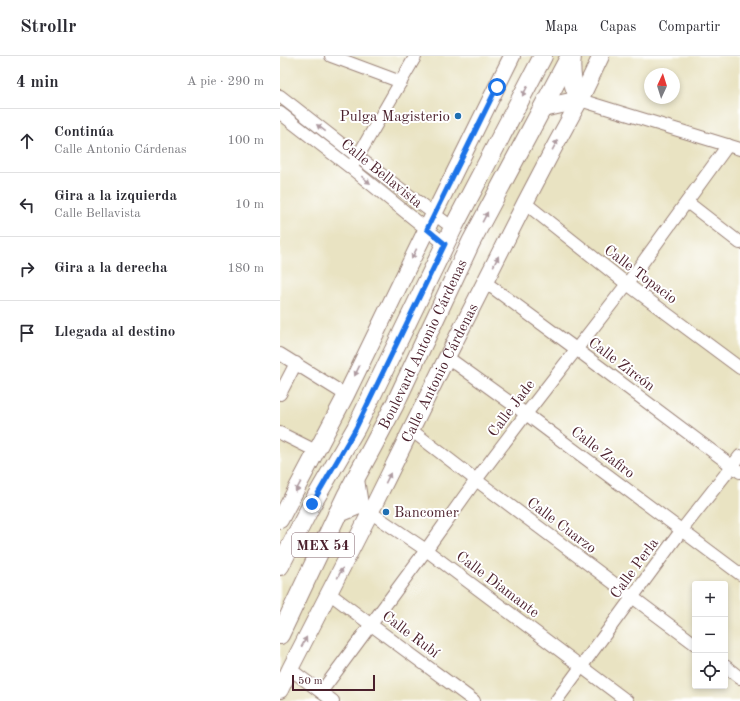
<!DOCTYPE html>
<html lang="es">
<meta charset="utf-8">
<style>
body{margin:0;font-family:"Old Standard TT",serif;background:#f2f2f3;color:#2b2b33}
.controls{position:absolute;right:12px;bottom:12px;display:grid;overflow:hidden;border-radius:4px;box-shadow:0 2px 6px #0003}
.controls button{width:36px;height:36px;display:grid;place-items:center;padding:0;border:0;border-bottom:1px solid #e1e1e2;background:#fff;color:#2b2b33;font:20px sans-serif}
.compass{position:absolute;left:364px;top:12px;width:36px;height:36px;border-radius:50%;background:#fff;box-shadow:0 2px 6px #0003;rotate:4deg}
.scale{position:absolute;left:12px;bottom:10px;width:83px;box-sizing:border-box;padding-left:4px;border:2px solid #4a1f2b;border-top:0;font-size:11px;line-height:14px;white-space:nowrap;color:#4a1f2b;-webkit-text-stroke:3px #fff;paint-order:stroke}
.stop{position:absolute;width:12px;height:12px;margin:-9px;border:3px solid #1a73e8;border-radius:50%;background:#fff}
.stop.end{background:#1a73e8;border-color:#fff;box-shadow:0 1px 4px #0008}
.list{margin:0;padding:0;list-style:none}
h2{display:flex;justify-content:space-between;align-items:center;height:52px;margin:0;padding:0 16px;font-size:17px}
h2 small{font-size:13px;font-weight:400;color:#7c7c81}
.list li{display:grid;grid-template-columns:26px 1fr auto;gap:12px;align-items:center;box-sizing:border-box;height:64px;padding:0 16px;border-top:1px solid #e1e1e2}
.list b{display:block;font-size:15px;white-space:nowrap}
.list p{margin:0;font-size:13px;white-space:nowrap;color:#7c7c81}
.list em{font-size:13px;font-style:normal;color:#7c7c81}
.icon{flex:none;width:22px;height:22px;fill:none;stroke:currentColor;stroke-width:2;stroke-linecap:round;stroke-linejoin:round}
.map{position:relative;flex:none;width:460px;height:645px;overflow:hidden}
header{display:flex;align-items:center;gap:24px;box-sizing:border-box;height:56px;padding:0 20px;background:#fff;border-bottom:1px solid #e1e1e2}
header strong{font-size:19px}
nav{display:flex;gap:22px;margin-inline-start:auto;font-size:14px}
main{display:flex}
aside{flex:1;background:#fff}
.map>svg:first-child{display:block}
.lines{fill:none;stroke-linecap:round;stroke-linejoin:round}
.street-casing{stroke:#9a8176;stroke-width:14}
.secondary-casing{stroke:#9a8176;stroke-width:18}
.primary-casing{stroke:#9a8176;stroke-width:20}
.street{stroke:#fff;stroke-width:12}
.secondary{stroke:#fff;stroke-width:16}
.primary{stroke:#fff;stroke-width:18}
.oneway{fill:#ae9aa0}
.route{stroke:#1a73e8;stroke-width:5}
.poi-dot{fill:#1f6fb2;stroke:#fff;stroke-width:1.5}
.labels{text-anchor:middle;stroke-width:4;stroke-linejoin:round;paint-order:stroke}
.shield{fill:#fff;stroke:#80626b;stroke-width:1}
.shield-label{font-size:14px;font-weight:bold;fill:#4a1f2b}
.poi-label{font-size:15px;fill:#4a1f2b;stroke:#fff;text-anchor:end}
.street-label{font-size:15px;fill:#4a1f2b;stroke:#fff}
</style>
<header>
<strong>Strollr</strong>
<nav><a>Mapa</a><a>Capas</a><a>Compartir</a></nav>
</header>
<main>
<aside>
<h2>4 min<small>A pie · 290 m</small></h2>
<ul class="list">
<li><svg class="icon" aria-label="ahead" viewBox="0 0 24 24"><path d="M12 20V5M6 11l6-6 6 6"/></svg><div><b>Continúa</b><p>Calle Antonio Cárdenas</p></div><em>100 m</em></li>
<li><svg class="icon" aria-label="left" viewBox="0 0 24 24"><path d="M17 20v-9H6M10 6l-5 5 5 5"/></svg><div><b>Gira a la izquierda</b><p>Calle Bellavista</p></div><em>10 m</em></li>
<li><svg class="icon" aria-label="right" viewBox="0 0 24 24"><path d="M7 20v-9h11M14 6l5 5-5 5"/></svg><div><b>Gira a la derecha</b></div><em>180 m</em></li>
<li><svg class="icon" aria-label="arrive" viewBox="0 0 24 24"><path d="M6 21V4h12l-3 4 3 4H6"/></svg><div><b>Llegada al destino</b></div></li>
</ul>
</aside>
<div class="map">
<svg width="460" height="645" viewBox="0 0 460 645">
<rect width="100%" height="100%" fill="#fff"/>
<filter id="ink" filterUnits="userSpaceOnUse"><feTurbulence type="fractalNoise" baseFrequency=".025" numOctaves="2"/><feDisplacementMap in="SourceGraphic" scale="8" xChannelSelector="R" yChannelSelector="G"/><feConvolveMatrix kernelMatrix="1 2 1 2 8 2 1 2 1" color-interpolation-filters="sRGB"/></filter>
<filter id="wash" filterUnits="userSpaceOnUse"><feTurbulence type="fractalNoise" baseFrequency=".012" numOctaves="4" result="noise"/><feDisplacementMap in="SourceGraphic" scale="16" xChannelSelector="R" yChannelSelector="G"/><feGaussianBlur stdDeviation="0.9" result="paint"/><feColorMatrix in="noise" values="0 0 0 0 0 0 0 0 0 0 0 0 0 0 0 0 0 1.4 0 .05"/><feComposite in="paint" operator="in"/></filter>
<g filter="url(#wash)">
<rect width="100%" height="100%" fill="#e9e3c2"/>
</g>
<g filter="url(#ink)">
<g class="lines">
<defs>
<g id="street">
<polyline points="51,0 121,26"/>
<polyline points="0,40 9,47 78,101 173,172"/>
<polyline points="300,44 460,93"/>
<polyline points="0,57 71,112 165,188"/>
<polyline points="74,107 135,1"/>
<polyline points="407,146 460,187"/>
<polyline points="245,147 347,228 460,312"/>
<polyline points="205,226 296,293 460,416"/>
<polyline points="0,298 66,339"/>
<polyline points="167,301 246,358 460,518"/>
<polyline points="0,338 16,307"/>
<polyline points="131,374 196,424 415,588"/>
<polyline points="0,377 36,395"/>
<polyline points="84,452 146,494 347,645"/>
<polyline points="49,537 90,568 194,645"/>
<polyline points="445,610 460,622"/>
<polyline points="10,613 53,645"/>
<polyline points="41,636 146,494 196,424 246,358 347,228 448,89"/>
<polyline points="276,645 401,475 460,400"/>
</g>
<g id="secondary">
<polyline points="0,464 66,339 154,158 232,0"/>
<path id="s1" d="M 0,634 L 10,613 L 90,457 L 167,301 L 245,147 L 277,86 L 300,44 L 321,0"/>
</g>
<g id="primary">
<path d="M 263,52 L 300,44 C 292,30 290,15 292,0"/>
<polyline points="57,458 79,449 75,423"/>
<polyline points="0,510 32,448 76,372 173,172 263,0"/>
<path id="s2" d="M 0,579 L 66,440 L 94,388 L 115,348 L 191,186 L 290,0"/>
</g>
</defs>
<!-- street casing -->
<use href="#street" class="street-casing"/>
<!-- secondary casing -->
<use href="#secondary" class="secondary-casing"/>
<!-- primary casing -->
<use href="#primary" class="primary-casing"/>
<!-- street -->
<use href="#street" class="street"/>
<!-- secondary -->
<use href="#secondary" class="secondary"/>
<!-- primary -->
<use href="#primary" class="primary"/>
</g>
<!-- one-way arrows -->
<defs><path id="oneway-solid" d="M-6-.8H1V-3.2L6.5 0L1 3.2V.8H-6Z"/></defs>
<g class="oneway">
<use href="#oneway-solid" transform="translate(245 35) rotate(118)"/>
<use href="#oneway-solid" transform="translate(41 72) rotate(-142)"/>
<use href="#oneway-solid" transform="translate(275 89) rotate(-62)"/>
<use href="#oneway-solid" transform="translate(86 124) rotate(39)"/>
<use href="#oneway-solid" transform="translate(205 161) rotate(-62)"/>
<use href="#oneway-solid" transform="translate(134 198) rotate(116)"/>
<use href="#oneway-solid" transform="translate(216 205) rotate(-63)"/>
<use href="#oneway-solid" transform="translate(77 315) rotate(116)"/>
<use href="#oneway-solid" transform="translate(108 422) rotate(-64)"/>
<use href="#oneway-solid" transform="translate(18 431) rotate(118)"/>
<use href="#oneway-solid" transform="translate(60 517) rotate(-63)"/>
<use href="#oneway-solid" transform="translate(24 586) rotate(-62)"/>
</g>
</g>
<g class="lines" filter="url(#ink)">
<!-- route -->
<polyline class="route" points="32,448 76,372 165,188 147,173 217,31"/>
</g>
<!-- markers -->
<g class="poi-dot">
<circle cx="178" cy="60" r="4"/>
<circle cx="106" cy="456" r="4"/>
</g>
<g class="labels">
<!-- shield labels -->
<rect class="shield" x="12" y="477" width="62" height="24" rx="3"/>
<g class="shield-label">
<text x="43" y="494">MEX 54</text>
</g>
<!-- poi labels -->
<g class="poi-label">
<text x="170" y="65">Pulga Magisterio</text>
<text x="114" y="461" text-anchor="start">Bancomer</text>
</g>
<!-- street labels -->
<g class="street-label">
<text transform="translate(102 117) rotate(39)" y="5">Calle Bellavista</text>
<text transform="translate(361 218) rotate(37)" y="5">Calle Topacio</text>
<text dy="5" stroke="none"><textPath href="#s2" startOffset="324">Boulevard Antonio Cárdenas</textPath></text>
<text transform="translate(342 308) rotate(37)" y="5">Calle Zircón</text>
<text dy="5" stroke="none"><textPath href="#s1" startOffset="355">Calle Antonio Cárdenas</textPath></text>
<text transform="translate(231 352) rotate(-53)" y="5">Calle Jade</text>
<text transform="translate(323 396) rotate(37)" y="5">Calle Zafiro</text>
<text transform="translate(282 469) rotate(37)" y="5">Calle Cuarzo</text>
<text transform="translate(354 512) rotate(-54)" y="5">Calle Perla</text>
<text transform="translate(218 528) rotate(37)" y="5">Calle Diamante</text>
<text transform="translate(131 578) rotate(37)" y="5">Calle Rubí</text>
</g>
</g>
</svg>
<div class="controls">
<button>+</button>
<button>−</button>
<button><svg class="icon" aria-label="locate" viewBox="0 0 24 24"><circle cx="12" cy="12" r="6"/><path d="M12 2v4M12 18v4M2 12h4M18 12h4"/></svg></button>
</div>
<svg class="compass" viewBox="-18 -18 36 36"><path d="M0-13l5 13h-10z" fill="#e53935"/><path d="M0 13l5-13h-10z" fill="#7c7c81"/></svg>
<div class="scale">50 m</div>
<div class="stop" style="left:217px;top:31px"></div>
<div class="stop end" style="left:32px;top:448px"></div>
</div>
</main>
